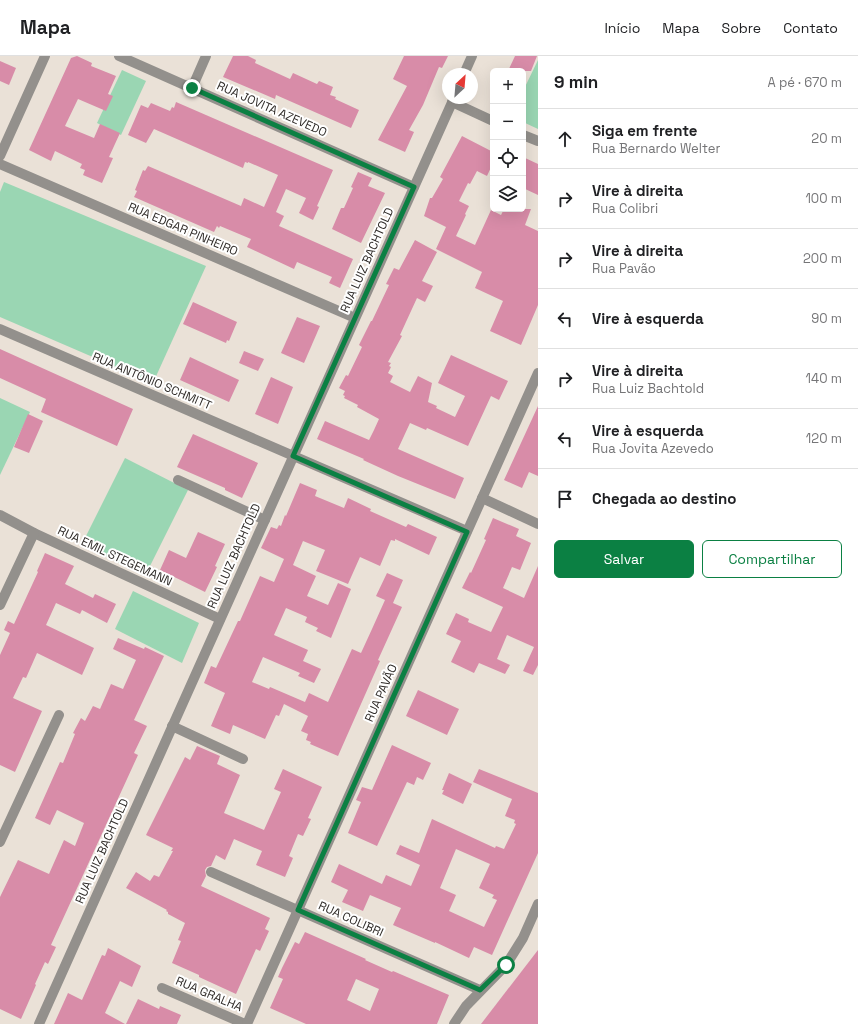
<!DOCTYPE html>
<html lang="pt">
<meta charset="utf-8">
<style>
body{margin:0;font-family:"Space Grotesk",sans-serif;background:#f6f6f6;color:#202124}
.controls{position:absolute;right:12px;top:12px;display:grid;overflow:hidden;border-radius:6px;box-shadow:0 4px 16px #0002}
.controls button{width:36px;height:36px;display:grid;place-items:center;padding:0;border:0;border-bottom:1px solid #e0e0e0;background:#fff;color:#202124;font:20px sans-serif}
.compass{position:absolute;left:442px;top:12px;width:36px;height:36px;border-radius:50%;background:#fff;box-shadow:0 4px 16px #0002;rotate:26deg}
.stop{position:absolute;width:12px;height:12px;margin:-9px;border:3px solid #0b8043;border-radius:50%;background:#fff}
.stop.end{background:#0b8043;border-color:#fff;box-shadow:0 1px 4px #0008}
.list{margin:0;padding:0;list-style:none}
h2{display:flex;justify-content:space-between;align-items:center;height:52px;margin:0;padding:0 16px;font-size:17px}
h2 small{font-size:13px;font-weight:400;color:#757577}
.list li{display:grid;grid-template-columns:26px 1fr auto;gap:12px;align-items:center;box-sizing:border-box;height:60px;padding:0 16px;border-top:1px solid #e0e0e0}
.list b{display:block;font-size:15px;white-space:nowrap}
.list p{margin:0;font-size:13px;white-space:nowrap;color:#757577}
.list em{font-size:13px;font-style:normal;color:#757577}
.actions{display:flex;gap:8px;padding:12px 16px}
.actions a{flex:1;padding:9px 0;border:1px solid #0b8043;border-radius:6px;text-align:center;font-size:14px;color:#0b8043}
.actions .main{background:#0b8043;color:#fff}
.icon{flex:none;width:22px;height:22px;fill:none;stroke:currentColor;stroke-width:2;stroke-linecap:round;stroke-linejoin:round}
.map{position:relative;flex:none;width:538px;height:968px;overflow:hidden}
header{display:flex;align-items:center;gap:24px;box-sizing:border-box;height:56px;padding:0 20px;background:#fff;border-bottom:1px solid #e0e0e0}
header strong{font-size:19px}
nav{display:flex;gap:22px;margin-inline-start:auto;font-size:14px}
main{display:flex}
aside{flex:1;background:#fff}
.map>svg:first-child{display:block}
.green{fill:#9ad6b3}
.building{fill:#d88ca8;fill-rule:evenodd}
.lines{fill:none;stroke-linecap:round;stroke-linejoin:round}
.minor{stroke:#93908c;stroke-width:10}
.route{stroke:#0b8043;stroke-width:5}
.labels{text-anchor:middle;stroke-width:4;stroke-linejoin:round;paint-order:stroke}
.street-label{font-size:12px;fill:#2f2b28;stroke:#fff}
</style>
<header>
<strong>Mapa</strong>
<nav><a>Início</a><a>Mapa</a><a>Sobre</a><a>Contato</a></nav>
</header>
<main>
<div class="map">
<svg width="538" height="968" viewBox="0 0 538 968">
<rect width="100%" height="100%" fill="#eae1d7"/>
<!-- green -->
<g class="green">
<polygon points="538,4 538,73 523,66 523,35"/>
<polygon points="122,14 146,25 121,79 97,67"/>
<polygon points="4,126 206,210 153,327 0,261 0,136"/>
<polygon points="0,342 30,356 0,419"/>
<polygon points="125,402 188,434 145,520 82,488"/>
<polygon points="133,535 199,567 182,607 115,573"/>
</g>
<!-- building -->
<g class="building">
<polygon points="77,0 92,7 91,10 116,20 108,38 113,40 106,55 78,43 65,70 94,82 100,68 120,77 109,101 113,102 102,127 83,119 85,114 80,112 82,108 55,95 51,105 29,94 71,2"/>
<polygon points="233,0 248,0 256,4 255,7 290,23 293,17 317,28 319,25 333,31 330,39 336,41 335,43 359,54 351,72 276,39 275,43 223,21"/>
<polygon points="404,0 448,0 442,12 439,11 423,49 409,74 414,76 405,96 378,84 407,30 393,23"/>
<polygon points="515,0 537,0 531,15 508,15"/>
<polygon points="0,5 16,12 9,29 0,25"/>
<polygon points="176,46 333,114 317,150 319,151 313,164 299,157 306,142 286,133 276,156 284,160 279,170 353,203 340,232 329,227 332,221 297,206 294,213 247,191 251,183 220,170 219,172 217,170 214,176 134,141 137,135 135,134 143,114 145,115 148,110 241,150 244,142 264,151 278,119 248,106 248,107 245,106 243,112 154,73 146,87 128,79 141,49 148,52 151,47 170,55 172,51 174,52"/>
<polygon points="462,80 493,96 493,107 487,120 477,115 470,128 468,127 459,145 469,150 465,158 466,159 456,180 475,189 491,154 501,159 504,153 531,153 525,169 538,175 538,249 521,289 490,275 503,245 475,232 482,216 436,193 446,171 424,160 430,142 432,142 443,123 440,121"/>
<polygon points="523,101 538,108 538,139 523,132"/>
<polygon points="358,116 372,122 368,130 385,137 361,187 332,173 341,152 344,152 353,132 351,131"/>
<polygon points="415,184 437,196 422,225 433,230 425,246 417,242 400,279 402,280 388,306 391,307 389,310 391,311 388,317 393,320 390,326 410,336 418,320 432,327 428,346 437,350 436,352 455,361 465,340 438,327 451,299 508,325 499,344 491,340 468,390 427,372 426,374 410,367 398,393 464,422 455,443 398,420 363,404 364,403 317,383 325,365 369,384 374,374 379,363 357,351 358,349 344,342 345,340 343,339 345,335 339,332 346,319 348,320 362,291 359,289 371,265 372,265 389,229 386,228 394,212 399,214"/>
<polygon points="193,246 237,266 229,285 227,284 226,287 183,268"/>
<polygon points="297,261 320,270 304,307 281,297"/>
<polygon points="0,293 133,353 117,390 41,356 46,343 0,322"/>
<polygon points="244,295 264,303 258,315 239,307"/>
<polygon points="190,301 239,324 229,346 180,324"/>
<polygon points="271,321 293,331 278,368 255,358"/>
<polygon points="538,350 538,420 529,416 522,432 504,424"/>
<polygon points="28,358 43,365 29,397 14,391"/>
<polygon points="193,378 258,407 242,442 225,434 225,432 177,411"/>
<polygon points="300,427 317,434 315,440 344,452 348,442 371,453 370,455 406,471 408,468 437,481 429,499 395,483 395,485 391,484 380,510 360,501 348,528 316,515 325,494 303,485 293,509 316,520 307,540 328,549 338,527 351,533 331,582 316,575 318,572 305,566 307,561 286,552 274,579 308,594 303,605 321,613 314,627 298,620 300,617 263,601 252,626 269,633 270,631 305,646 309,637 328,646 352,593 361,597 372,573 385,544 376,540 387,517 403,524 393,547 402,551 378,604 380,605 338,700 310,688 311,686 306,684 308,678 301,675 308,660 284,648 279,660 276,659 265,683 233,669 230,678 211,670 225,637 204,627 211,610 216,612 238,565 240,565 260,520 274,526 284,503 261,492 271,471 277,473 279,469 281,470 285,459 286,460"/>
<polygon points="493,462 519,473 516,480 531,487 520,514 512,511 503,532 524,542 538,510 538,609 533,619 523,615 534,591 507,579 497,603 510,609 505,618 479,607 474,617 451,606 461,585 446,578 456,557 469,563 468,566 491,576 503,551 462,532 470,516 471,517 486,484 484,483"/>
<polygon points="198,476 225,488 215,510 217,511 205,536 160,514 169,494 186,502"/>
<polygon points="45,497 74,510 65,528 93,542 95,538 116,548 107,567 82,554 80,558 56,547 46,569 94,592 82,619 37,597 26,622 23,621 13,642 42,655 15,716 0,709 0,599 10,577 4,574 8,565 14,568 38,516 37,515"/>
<polygon points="118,582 144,593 145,591 164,600 134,664 147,670 134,697 138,699 51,889 56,891 48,908 45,906 35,928 36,929 21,963 0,953 0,841 18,804 49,818 64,784 75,790 84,767 57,754 50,769 35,762 60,706 63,707 75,678 73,677 81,662 85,665 93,650 100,653 111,628 123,633 136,604 113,593"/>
<polygon points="418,634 459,653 447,679 406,660"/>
<polygon points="392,689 431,707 423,724 417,721 414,729 407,726 377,790 348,777 361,746 356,744 362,731 372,734"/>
<polygon points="197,690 220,700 217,708 240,719 224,757 264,774 281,736 274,733 283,713 322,731 308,762 311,763 303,780 298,778 289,800 293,802 285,821 256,809 262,795 234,783 225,804 216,799 211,810 207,811 205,814 206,820 201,830 270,862 265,873 269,875 260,895 256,893 236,938 199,921 199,919 172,907 181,885 178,884 185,867 168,858 168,856 166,855 167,854 126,832 136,816 150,825 154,819 159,821 173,795 171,795 173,792 146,779 185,701 190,704"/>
<path d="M 479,713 L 538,737 L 538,797 L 492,899 L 474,891 L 469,902 L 435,886 L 435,887 L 393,869 L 401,852 L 370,839 L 363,855 L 342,846 L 348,834 L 331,826 L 339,808 L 382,828 L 386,819 L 411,830 L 420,809 L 396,798 L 400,789 L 419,797 L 432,763 L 495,792 L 496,790 L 504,793 L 516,768 L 514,767 L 515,764 L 505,760 L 512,743 L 473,726 ZM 456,793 L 490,808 L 479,832 L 494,839 L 492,842 L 497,844 L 484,871 L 449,855 L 456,839 L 440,832 Z"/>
<polygon points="449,717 472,728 463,748 442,738 444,734 442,734"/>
<path d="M 305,876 L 366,903 L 365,904 L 392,916 L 393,915 L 449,939 L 437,968 L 306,968 L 270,952 L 283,923 L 278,921 L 282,912 L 295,886 L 299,888 ZM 356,923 L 379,933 L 370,955 L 347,944 Z"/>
<polygon points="108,892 141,910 132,931 120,925 105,957 125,968 54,968 68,937 82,944 102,899 105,900"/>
<polygon points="538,894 538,968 481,968"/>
<polygon points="138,943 159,953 160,950 181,959 177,968 126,968"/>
</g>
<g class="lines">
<!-- minor -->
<g class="minor">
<polyline points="119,0 414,131"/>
<polyline points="464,18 472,0"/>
<polyline points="192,32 206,0"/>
<polyline points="452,46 493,65"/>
<polyline points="523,79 538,85"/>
<polyline points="0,100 45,0"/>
<polyline points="0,108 355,262"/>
<polyline points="0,273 467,475"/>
<polyline points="178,424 265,464"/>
<polyline points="482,442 538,468"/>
<polyline points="0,459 34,477 220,563"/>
<polyline points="0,549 34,477"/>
<polyline points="172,670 243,703"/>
<polyline points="0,786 59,659"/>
<polyline points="211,816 480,934"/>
<polyline points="162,932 245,968"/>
<polyline points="39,968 454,42"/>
<polyline points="247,968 538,317"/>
<polyline points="454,968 466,950 506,909 523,882 538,848"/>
</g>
</g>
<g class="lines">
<!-- route -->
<polyline class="route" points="192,32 414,131 293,400 467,476 298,854 480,934 506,909"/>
</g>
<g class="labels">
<!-- street labels -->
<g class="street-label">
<text transform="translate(272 53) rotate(24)" y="4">RUA JOVITA AZEVEDO</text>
<text transform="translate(183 173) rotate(23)" y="4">RUA EDGAR PINHEIRO</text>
<text transform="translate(367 204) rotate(-66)" y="4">RUA LUIZ BACHTOLD</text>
<text transform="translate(152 325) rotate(23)" y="4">RUA ANTÔNIO SCHMITT</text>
<text transform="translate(115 500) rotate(25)" y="4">RUA EMIL STEGEMANN</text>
<text transform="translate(234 500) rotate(-66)" y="4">RUA LUIZ BACHTOLD</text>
<text transform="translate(381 637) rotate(-66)" y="4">RUA PAVÃO</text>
<text transform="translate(102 795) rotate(-66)" y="4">RUA LUIZ BACHTOLD</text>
<text transform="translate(351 863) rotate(24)" y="4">RUA COLIBRI</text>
<text transform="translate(209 938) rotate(23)" y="4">RUA GRALHA</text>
</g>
</g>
</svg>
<div class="controls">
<button>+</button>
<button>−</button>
<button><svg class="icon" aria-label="locate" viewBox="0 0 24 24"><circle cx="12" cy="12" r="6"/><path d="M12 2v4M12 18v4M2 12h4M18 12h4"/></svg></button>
<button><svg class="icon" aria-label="layers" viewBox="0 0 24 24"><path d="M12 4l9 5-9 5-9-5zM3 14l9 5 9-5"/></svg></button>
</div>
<svg class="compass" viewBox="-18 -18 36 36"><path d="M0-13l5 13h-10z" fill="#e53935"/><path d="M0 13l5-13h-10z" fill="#757577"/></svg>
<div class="stop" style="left:506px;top:909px"></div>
<div class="stop end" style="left:192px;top:32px"></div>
</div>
<aside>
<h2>9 min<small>A pé · 670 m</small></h2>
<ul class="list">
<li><svg class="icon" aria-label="ahead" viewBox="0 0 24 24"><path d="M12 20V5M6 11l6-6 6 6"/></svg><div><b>Siga em frente</b><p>Rua Bernardo Welter</p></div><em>20 m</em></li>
<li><svg class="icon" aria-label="right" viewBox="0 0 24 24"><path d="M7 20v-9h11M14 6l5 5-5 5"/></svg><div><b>Vire à direita</b><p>Rua Colibri</p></div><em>100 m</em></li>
<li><svg class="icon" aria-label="right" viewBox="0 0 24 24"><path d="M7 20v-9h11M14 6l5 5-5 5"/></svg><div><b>Vire à direita</b><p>Rua Pavão</p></div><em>200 m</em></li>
<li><svg class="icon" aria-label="left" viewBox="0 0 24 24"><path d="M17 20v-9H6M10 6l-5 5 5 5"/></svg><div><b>Vire à esquerda</b></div><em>90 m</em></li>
<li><svg class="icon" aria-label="right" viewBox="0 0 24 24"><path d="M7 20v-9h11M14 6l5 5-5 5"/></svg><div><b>Vire à direita</b><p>Rua Luiz Bachtold</p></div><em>140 m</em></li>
<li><svg class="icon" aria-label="left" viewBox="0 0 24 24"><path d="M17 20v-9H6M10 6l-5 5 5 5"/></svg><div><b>Vire à esquerda</b><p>Rua Jovita Azevedo</p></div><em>120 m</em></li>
<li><svg class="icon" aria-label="arrive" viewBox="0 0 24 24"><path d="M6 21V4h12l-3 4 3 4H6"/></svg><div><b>Chegada ao destino</b></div></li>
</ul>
<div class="actions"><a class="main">Salvar</a><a>Compartilhar</a></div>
</aside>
</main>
